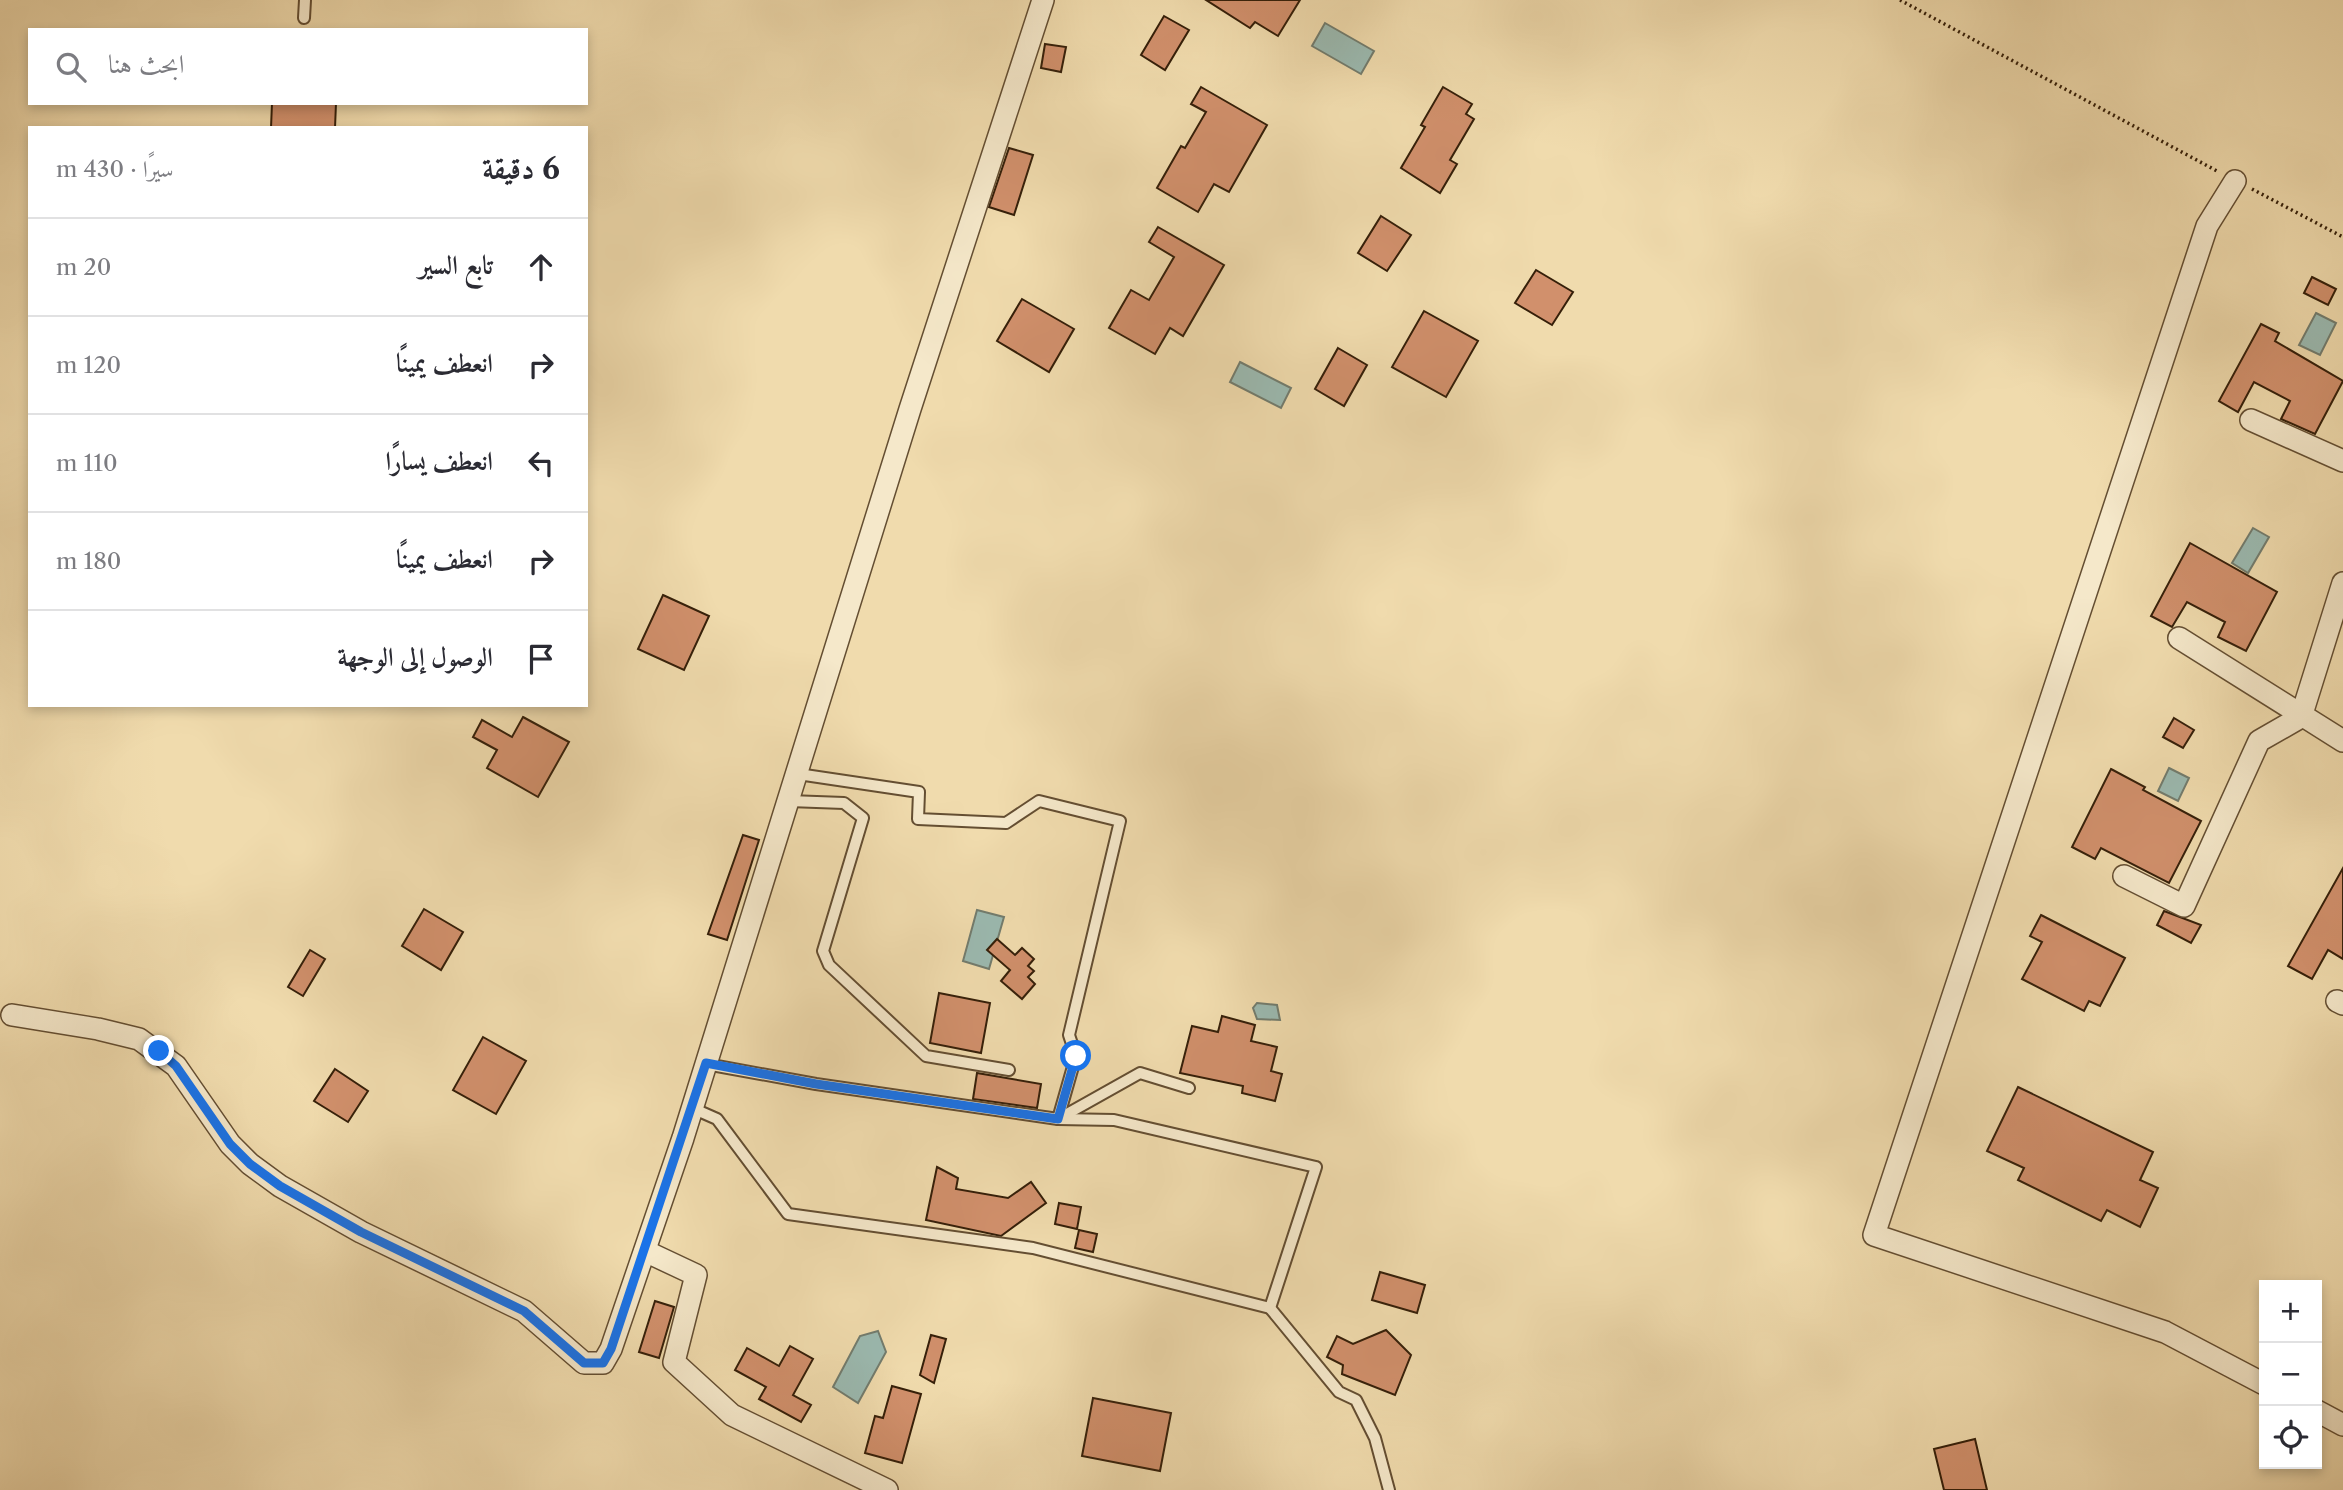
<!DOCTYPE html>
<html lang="ar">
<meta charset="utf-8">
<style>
body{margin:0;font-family:"Libre Caslon Text",Amiri,serif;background:#f7f7f7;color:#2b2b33;direction:rtl}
.controls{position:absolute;right:21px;bottom:21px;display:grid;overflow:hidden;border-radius:0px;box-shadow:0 4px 10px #0003}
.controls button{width:63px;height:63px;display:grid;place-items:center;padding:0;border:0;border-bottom:2px solid #e1e1e2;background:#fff;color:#2b2b33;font:35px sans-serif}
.stop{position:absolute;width:21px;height:21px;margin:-16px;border:5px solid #1a73e8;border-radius:50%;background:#fff}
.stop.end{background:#1a73e8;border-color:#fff;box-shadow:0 2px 7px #0008}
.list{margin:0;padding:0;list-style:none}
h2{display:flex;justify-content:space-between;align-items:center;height:91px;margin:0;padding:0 28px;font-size:30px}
h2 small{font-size:23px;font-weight:400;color:#7c7c81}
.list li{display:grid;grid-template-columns:46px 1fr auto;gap:21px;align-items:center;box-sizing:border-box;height:98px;padding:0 28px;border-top:2px solid #e1e1e2}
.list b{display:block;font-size:26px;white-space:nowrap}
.list em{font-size:23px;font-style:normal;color:#7c7c81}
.icon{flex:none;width:38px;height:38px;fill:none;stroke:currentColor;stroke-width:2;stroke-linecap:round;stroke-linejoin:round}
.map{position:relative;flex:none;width:2343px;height:1490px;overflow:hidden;direction:ltr}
.search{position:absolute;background:#fff;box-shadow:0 4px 10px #0003;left:28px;top:28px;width:560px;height:77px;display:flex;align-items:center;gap:18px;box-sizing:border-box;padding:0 24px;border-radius:0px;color:#7c7c81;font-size:26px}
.panel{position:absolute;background:#fff;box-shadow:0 4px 10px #0003;left:28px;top:126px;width:560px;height:581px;border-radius:0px;direction:rtl}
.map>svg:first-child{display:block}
.water{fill:#9bbab1;stroke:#727c6e;stroke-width:2}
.building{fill:#d1906c;stroke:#351f09;stroke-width:2}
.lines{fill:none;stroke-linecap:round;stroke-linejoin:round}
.service-casing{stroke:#644e32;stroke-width:14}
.minor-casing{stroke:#644e32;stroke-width:24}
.path{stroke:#351f09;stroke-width:3.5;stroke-dasharray:2 3.5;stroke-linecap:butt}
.service{stroke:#f5e8ca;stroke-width:10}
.minor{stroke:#f5e8ca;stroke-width:21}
.route{stroke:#1a73e8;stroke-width:9}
</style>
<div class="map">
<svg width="2343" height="1490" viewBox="0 0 2343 1490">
<rect width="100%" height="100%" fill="#f0dbad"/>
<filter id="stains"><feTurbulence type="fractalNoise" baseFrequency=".00286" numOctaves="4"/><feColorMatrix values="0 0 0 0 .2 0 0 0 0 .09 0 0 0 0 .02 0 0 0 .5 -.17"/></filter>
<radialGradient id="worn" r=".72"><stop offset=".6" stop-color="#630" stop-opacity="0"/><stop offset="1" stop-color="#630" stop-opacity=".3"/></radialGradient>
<!-- water -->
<g class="water">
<polygon points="1325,23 1374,51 1361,74 1312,46"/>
<polygon points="2316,313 2336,323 2320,355 2299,345"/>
<polygon points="1240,362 1291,388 1281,408 1230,382"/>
<polygon points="2253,528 2269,537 2248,573 2232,563"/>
<polygon points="2169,768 2189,778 2178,801 2158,791"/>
<polygon points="977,910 1004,917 989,969 963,961"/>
<polygon points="1257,1003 1277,1005 1280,1020 1257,1019 1253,1008"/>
<polygon points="878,1331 886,1352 858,1403 833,1387 860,1336"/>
</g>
<!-- building -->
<g class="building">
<polygon points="1206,0 1300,0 1278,36 1255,22 1250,28"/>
<polygon points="1164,16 1189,30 1165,70 1141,55"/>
<polygon points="1045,44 1066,47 1061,72 1041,68"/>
<polygon points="1201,87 1267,125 1229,192 1214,184 1198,212 1157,188 1181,146 1185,148 1206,112 1191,104"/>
<polygon points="1443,87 1472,104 1466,114 1474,119 1450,160 1457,164 1440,193 1401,168 1425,127 1421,125"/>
<polygon points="272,103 336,103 335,128 271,128"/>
<polygon points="1009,148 1033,155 1014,215 989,207"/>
<polygon points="1381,216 1411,235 1387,271 1358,253"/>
<polygon points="1158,227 1224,265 1183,336 1170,328 1155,354 1109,328 1131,290 1149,300 1174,257 1149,242"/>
<polygon points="1536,270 1573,292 1552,325 1515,303"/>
<polygon points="2312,277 2336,289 2328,305 2304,293"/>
<polygon points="1022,299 1074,329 1049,372 997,341"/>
<polygon points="1424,311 1478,341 1446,397 1392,367"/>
<polygon points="2261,324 2279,333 2275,341 2343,381 2315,434 2281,419 2290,401 2254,382 2238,412 2219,401"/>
<polygon points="1338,348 1367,365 1344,406 1315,389"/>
<polygon points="2190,543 2277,592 2246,651 2218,637 2225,622 2187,602 2172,627 2151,616"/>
<polygon points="663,595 709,616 684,670 638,649"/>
<polygon points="523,717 569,742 538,797 487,768 497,750 473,737 482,720 512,737"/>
<polygon points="2174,718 2194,730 2183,748 2163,737"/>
<polygon points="2111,769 2145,787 2143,790 2201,821 2169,883 2101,848 2095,859 2072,847"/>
<polygon points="743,835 759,840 727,940 708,934"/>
<polygon points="2343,868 2343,959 2328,950 2312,979 2288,966"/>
<polygon points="424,909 463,932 441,970 402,946"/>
<polygon points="2164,911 2201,925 2191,943 2157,925"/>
<polygon points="2041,915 2125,958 2100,1006 2089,1001 2084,1011 2022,979 2042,942 2030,936"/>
<polygon points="997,939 1015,955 1022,948 1034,959 1028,966 1034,971 1028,977 1035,984 1022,999 1001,981 1010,970 987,950"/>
<polygon points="310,950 325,959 303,996 288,987"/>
<polygon points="939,993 990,1003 981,1053 930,1043"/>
<polygon points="1222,1016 1255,1025 1251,1041 1277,1047 1271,1071 1282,1074 1275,1101 1242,1093 1243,1086 1180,1073 1192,1026 1218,1032"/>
<polygon points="483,1037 526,1061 496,1114 453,1090"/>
<polygon points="335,1069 368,1091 348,1122 314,1101"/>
<polygon points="977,1073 1041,1084 1037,1108 973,1099"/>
<polygon points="2018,1087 2153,1152 2140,1180 2158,1188 2140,1227 2107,1210 2101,1221 2018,1180 2024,1168 1987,1151"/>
<polygon points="937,1167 958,1178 956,1189 1008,1198 1031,1182 1046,1203 1001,1236 926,1220"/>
<polygon points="1059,1203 1081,1207 1077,1229 1055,1224"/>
<polygon points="1079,1230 1097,1234 1093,1252 1075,1248"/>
<polygon points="1380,1272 1425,1285 1417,1313 1372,1300"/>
<polygon points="655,1301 674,1307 659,1358 639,1352"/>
<polygon points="1386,1330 1411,1355 1395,1395 1342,1374 1343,1365 1327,1357 1337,1336 1353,1344"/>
<polygon points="931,1335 946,1339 934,1383 920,1375"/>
<polygon points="790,1346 813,1359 793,1395 811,1405 801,1422 759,1399 766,1387 735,1370 747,1348 779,1366"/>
<polygon points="892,1386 921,1394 902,1463 865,1453 875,1416 883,1418"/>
<polygon points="1093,1398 1171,1413 1160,1471 1082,1456"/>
<polygon points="1975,1439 1987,1490 1944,1490 1934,1449"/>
</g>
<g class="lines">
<defs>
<g id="service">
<polyline points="304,18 305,0"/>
<polyline points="789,801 844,803 863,818 823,951 829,965 926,1056 1009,1070"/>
<polyline points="706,1064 816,1084 1058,1119 1140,1073 1189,1088"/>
<polyline points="692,1108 717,1119 788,1214 1033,1248 1270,1308 1316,1167 1114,1120 1058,1119 1076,1056 1069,1035 1120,821 1039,801 1006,823 918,819 919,792 798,774"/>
<polyline points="1270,1308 1339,1392 1356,1400 1375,1438 1389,1490"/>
</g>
<g id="minor">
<polyline points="2235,181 2207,226 1874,1235 2165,1332 2264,1384"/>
<polyline points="2251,420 2343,461"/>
<polyline points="2179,638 2343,741"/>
<polyline points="2124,876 2184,906 2259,741 2301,717 2343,583"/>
<polyline points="2337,1001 2343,1004"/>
<polyline points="12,1015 98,1029 139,1039 176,1066 230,1144 250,1164 280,1186 361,1232 524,1311 584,1363 603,1363 611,1349 683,1138 910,409 1043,0"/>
<polyline points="645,1251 696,1275 674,1362 732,1415 887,1490"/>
<polyline points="2317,1411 2343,1425"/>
</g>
</defs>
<!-- service casing -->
<use href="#service" class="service-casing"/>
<!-- minor casing -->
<use href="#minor" class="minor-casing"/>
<!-- path -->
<g class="path">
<polyline points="1900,0 2217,171"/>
<polyline points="2252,189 2343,237"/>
</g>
<!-- service -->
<use href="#service" class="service"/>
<!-- minor -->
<use href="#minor" class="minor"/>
</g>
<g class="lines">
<!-- route -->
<polyline class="route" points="159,1051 176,1066 230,1144 250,1164 280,1186 361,1232 524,1311 584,1363 603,1363 611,1349 706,1063 816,1084 1058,1119 1076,1056"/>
</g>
<rect width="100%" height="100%" filter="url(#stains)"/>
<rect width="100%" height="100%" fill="url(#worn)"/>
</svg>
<div class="controls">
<button>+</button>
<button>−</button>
<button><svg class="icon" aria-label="locate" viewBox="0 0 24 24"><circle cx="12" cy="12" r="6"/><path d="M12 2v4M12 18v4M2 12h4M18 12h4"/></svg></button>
</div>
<div class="stop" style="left:1076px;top:1056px"></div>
<div class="stop end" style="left:159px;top:1051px"></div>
<div class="search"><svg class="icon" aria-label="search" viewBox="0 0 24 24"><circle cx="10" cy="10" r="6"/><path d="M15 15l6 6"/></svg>ابحث هنا</div>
<section class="panel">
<h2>6 دقيقة<small>سيرًا · 430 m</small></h2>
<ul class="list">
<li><svg class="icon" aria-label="ahead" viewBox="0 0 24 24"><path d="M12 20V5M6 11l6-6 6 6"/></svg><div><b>تابع السير</b></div><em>20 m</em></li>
<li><svg class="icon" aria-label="right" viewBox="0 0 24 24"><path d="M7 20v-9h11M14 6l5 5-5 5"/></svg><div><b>انعطف يمينًا</b></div><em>120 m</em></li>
<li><svg class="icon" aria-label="left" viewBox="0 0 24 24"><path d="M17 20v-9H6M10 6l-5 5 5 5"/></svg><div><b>انعطف يسارًا</b></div><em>110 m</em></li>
<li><svg class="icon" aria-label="right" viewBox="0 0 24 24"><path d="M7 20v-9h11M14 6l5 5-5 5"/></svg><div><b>انعطف يمينًا</b></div><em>180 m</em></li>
<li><svg class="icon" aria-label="arrive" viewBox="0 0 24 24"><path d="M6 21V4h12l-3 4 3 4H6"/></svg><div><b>الوصول إلى الوجهة</b></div></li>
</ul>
</section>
</div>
